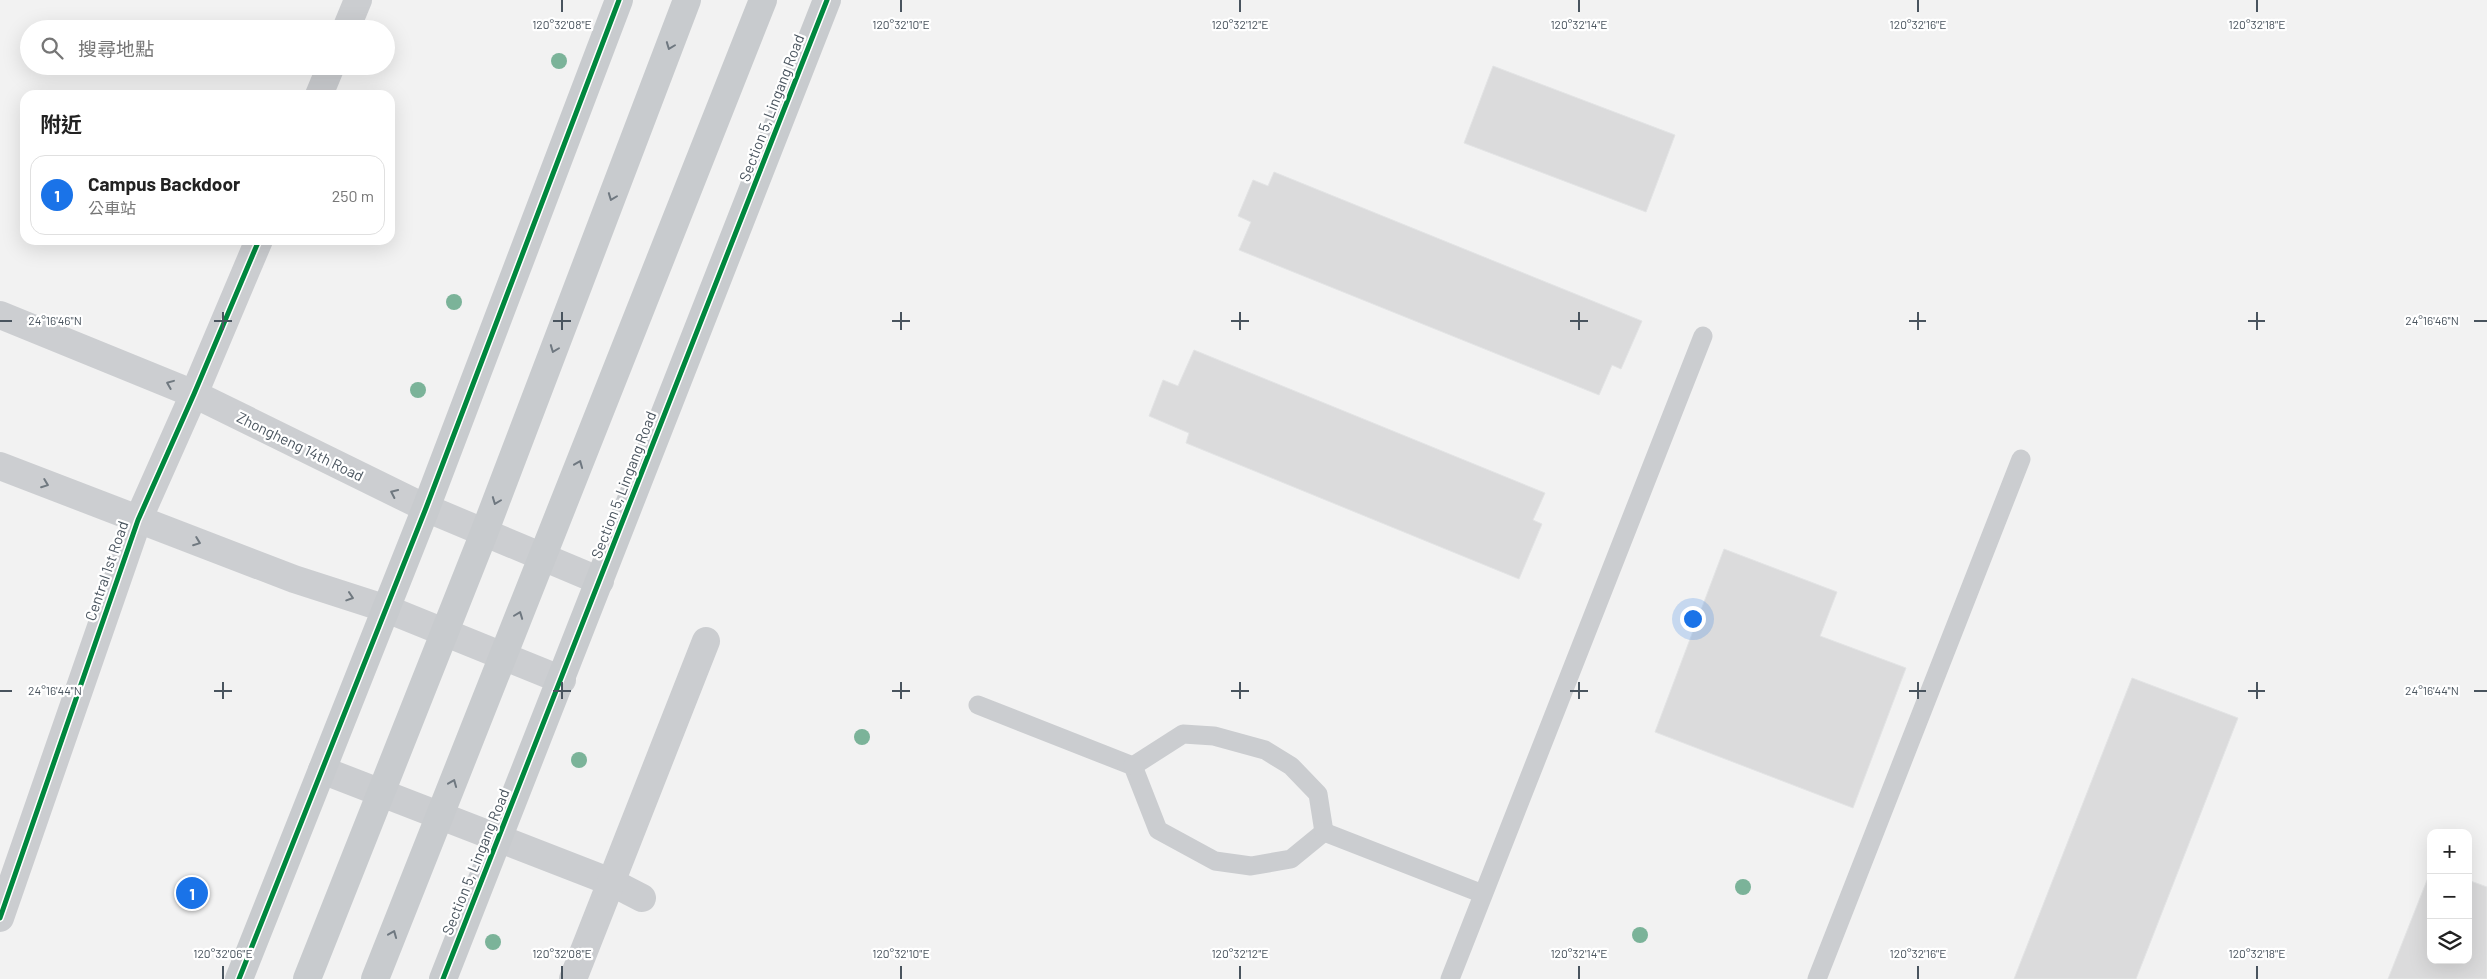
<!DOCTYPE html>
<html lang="zh-TW">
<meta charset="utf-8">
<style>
body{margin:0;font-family:Barlow,"Noto Sans TC",sans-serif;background:#f2f2f2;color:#222}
.controls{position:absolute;right:15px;bottom:15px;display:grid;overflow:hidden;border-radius:10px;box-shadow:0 5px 20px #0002}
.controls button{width:45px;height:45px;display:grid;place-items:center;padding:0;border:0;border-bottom:1px solid #e0e0e0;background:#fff;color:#222;font:25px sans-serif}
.you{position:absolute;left:1692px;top:618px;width:18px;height:18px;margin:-12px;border:4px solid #fff;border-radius:50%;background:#1a73e8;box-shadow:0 0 0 8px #1a73e833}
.badge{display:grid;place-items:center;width:32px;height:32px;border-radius:50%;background:#1a73e8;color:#fff;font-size:16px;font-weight:700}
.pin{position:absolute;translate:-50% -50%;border:2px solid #fff;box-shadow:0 1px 5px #0006}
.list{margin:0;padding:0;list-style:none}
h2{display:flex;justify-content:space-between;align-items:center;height:65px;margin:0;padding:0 20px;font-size:21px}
h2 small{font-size:16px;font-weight:400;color:#767676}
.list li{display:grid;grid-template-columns:32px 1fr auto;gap:15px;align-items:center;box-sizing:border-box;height:80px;margin:0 10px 10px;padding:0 10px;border:1px solid #e0e0e0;border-radius:15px}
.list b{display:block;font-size:19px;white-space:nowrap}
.list p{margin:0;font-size:16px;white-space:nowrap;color:#767676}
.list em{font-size:16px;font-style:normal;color:#767676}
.icon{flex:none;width:28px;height:28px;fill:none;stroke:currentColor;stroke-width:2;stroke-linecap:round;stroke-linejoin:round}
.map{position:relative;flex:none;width:2487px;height:979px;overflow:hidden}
.search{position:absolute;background:#fff;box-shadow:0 5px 20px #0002;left:20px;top:20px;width:375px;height:55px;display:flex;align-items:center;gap:12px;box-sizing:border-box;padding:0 18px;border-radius:28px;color:#767676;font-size:19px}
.panel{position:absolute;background:#fff;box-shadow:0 5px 20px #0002;left:20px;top:90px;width:375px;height:155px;border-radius:15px}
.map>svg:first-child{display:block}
.building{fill:#dbdbdc;stroke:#e3e4e5}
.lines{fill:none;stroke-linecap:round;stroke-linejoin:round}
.lane{stroke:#cbcdd0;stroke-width:19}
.street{stroke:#cbcdd0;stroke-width:28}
.secondary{stroke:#ccced1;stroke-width:28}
.primary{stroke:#c8cbce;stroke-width:28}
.cycleway-casing{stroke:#fff;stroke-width:8}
.cycleway{stroke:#00873e;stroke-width:5}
.tree{fill:#7bb399}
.oneway{stroke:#6f7880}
.oneway2{stroke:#707980}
.ticks{fill:none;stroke:#49545e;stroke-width:2}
.labels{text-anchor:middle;stroke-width:4.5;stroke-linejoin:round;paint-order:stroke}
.street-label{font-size:15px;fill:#49545e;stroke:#fff}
.ticks-label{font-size:12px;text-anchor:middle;fill:#49545e;stroke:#fff;stroke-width:4.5;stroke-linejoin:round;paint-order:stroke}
</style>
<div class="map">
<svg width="2487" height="979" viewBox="0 0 2487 979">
<rect width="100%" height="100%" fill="#f2f2f2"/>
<!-- building -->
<g class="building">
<polygon points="1493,66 1675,135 1646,212 1464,143"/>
<polygon points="1274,172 1642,321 1621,369 1612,365 1599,395 1239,250 1251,222 1238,216 1253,180 1268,186"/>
<polygon points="1194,350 1545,493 1533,520 1542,524 1519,579 1186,443 1189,433 1149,416 1163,380 1178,386"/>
<polygon points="1724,549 1837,592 1820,636 1906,668 1853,808 1655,732"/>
<polygon points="2132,678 2238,718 2136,979 2014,979"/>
<polygon points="2431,870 2431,960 2468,960 2468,880 2487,887 2487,979 2388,979"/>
</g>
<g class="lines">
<!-- lane -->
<g class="lane">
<polyline points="978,705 1133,766 1158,830 1215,861 1251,866 1291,859 1324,832"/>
<polyline points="1133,766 1183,734 1214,736 1265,750 1291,766 1318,794 1324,832"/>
<polyline points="1324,832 1483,894"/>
<polyline points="1450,979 1703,336"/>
<polyline points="1817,979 2021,459"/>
</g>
<!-- street -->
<g class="street">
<polyline points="346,29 358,0"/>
<polyline points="319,95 331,66"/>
<polyline points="322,770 611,882 642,898"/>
<polyline points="0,918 138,520 194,394 259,240"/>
<polyline points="573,979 706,641"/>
</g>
<!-- secondary -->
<g class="secondary">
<polyline points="0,315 194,394 426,508 600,581"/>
<polyline points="0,466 294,579 387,609 562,680"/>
</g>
<!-- primary -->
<g class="primary">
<polyline points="239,979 426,508 619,0"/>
<polyline points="307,979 484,533 687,0"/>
<polyline points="375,979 763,0"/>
<polyline points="443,979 827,0"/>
</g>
<defs>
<g id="cycleway">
<polyline points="0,918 138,520 194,394 259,240"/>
<polyline points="239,979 426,508 619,0"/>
<polyline points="443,979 827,0"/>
</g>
</defs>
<!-- cycleway casing -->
<use href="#cycleway" class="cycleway-casing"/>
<!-- cycleway -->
<use href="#cycleway" class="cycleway"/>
</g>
<!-- trees -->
<g class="tree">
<circle cx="559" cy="61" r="8"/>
<circle cx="454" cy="302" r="8"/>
<circle cx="418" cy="390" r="8"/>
<circle cx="862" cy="737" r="8"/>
<circle cx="579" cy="760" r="8"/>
<circle cx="1743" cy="887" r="8"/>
<circle cx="1640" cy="935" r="8"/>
<circle cx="493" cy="942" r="8"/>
</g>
<!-- one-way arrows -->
<defs><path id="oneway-chevron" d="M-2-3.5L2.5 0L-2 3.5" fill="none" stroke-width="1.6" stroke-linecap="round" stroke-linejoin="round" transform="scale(1.25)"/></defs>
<g class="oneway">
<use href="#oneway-chevron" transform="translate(670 46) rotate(111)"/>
<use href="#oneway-chevron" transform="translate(612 197) rotate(111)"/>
<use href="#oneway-chevron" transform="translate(554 349) rotate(111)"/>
<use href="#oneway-chevron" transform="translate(579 464) rotate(-68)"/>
<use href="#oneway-chevron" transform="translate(496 501) rotate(111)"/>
<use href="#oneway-chevron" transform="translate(519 615) rotate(-69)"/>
<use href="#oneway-chevron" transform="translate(453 783) rotate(-68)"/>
<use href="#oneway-chevron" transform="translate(393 934) rotate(-68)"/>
</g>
<g class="oneway2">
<use href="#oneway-chevron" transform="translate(170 384) rotate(-158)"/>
<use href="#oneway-chevron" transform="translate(45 484) rotate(21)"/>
<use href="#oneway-chevron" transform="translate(394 493) rotate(-155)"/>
<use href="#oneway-chevron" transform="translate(197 542) rotate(21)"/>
<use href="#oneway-chevron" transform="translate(350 597) rotate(18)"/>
</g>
<!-- ticks -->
<path class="ticks" d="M 562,0 L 562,12M 901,0 L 901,12M 1240,0 L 1240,12M 1579,0 L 1579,12M 1918,0 L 1918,12M 2257,0 L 2257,12M 223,312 L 223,330M 562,312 L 562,330M 901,312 L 901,330M 1240,312 L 1240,330M 1579,312 L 1579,330M 1918,312 L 1918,330M 2257,312 L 2257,330M 0,321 L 12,321M 214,321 L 232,321M 553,321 L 571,321M 892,321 L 910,321M 1231,321 L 1249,321M 1570,321 L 1588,321M 1909,321 L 1926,321M 2248,321 L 2265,321M 2474,321 L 2487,321M 223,682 L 223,699M 562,682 L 562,699M 901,682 L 901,699M 1240,682 L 1240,699M 1579,682 L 1579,699M 1918,682 L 1918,699M 2257,682 L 2257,699M 0,691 L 12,691M 214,691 L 232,691M 553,691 L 571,691M 892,691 L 910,691M 1231,691 L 1249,691M 1570,691 L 1588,691M 1909,691 L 1926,691M 2248,691 L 2265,691M 2474,691 L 2487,691M 223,966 L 223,979M 562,966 L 562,979M 901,966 L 901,979M 1240,966 L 1240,979M 1579,966 L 1579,979M 1918,966 L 1918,979M 2257,966 L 2257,979"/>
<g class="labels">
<!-- street labels -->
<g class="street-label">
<text transform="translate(772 108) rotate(-69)" y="5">Section 5, Lingang Road</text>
<text transform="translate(300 447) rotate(26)" y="5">Zhongheng 14th Road</text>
<text transform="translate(624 485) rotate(-69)" y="5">Section 5, Lingang Road</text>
<text transform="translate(107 571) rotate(-71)" y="5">Central 1st Road</text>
<text transform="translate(476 862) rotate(-68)" y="5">Section 5, Lingang Road</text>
</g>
</g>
<g class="ticks-label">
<text x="562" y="29">120°32'08"E</text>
<text x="901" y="29">120°32'10"E</text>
<text x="1240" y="29">120°32'12"E</text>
<text x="1579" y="29">120°32'14"E</text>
<text x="1918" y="29">120°32'16"E</text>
<text x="2257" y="29">120°32'18"E</text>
<text x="55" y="325">24°16'46"N</text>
<text x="2432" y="325">24°16'46"N</text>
<text x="55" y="695">24°16'44"N</text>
<text x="2432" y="695">24°16'44"N</text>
<text x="223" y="958">120°32'06"E</text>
<text x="562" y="958">120°32'08"E</text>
<text x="901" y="958">120°32'10"E</text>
<text x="1240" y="958">120°32'12"E</text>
<text x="1579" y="958">120°32'14"E</text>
<text x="1918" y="958">120°32'16"E</text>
<text x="2257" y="958">120°32'18"E</text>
</g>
</svg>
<div class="controls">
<button>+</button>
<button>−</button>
<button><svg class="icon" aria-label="layers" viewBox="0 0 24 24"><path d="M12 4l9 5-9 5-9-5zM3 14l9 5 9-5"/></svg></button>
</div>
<div class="you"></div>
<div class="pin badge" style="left:192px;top:893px">1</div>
<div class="search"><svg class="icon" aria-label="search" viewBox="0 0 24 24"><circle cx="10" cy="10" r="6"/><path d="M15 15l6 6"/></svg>搜尋地點</div>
<section class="panel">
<h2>附近<small></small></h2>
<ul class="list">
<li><span class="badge">1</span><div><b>Campus Backdoor</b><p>公車站</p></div><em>250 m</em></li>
</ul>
</section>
</div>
